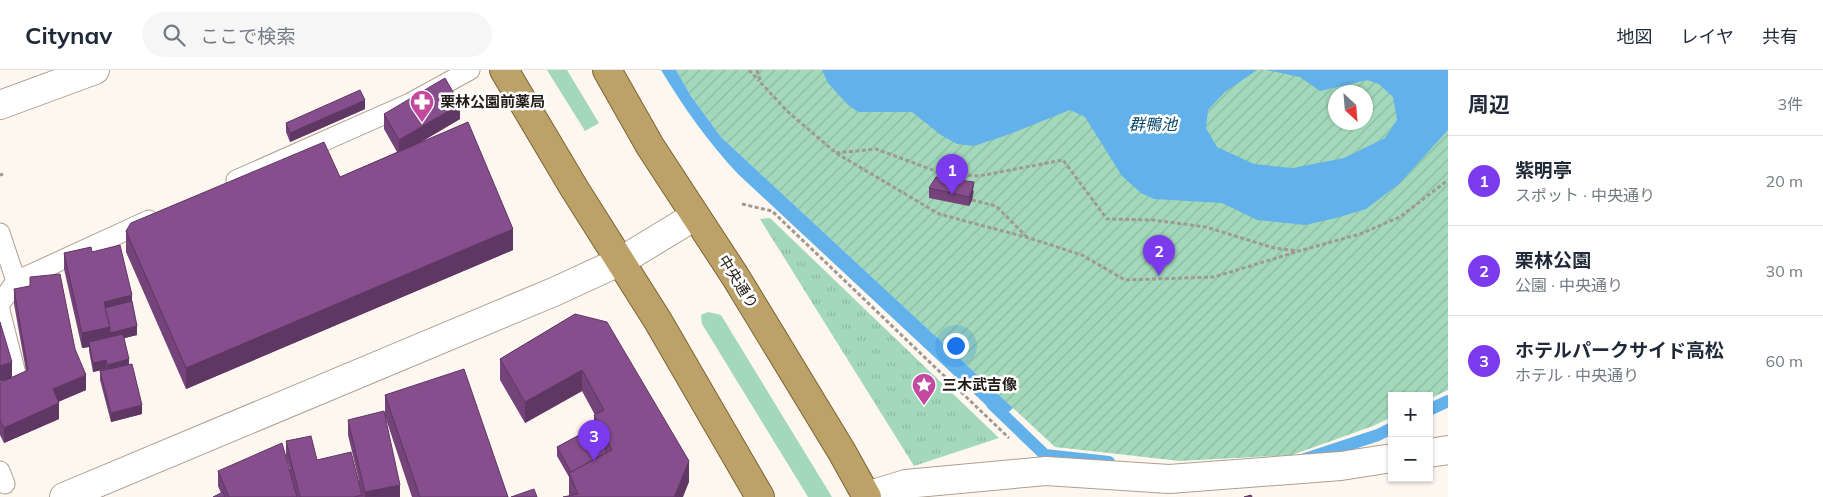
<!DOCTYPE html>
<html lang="ja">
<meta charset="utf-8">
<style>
body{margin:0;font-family:Mulish,"Noto Sans JP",sans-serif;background:#f6f6f7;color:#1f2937}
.controls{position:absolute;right:15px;bottom:15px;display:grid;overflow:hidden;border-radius:0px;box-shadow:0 1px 4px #0004}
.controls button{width:45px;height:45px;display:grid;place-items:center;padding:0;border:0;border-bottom:1px solid #e0e1e3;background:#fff;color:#1f2937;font:25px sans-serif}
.compass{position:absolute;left:1328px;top:15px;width:45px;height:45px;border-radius:50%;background:#fff;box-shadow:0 1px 4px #0004;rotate:154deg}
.you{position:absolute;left:955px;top:275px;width:18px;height:18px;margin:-12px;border:4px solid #fff;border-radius:50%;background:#1a73e8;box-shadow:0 0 0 8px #1a73e833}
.badge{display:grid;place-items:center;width:32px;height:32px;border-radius:50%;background:#7c3aed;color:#fff;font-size:16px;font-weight:700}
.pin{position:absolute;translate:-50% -41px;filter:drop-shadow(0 1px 2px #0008)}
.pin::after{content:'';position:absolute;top:26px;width:18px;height:15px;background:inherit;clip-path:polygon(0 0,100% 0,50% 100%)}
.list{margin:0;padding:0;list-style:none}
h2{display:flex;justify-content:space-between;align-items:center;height:65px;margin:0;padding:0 20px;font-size:21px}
h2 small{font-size:16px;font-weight:400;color:#747a83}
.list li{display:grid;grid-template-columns:32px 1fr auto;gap:15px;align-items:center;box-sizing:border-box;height:90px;padding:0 20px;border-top:1px solid #e0e1e3}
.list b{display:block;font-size:19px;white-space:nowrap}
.list p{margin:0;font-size:16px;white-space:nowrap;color:#747a83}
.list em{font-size:16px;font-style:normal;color:#747a83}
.icon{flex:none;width:28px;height:28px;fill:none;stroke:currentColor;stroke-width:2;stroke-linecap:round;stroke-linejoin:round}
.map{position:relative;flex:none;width:1448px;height:427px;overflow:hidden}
header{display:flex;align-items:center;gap:30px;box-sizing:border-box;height:70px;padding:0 25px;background:#fff;border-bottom:1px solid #e0e1e3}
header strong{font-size:24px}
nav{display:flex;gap:28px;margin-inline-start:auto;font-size:18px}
.search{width:350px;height:45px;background:#f6f6f7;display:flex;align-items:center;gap:12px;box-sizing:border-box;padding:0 18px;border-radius:28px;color:#747a83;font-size:19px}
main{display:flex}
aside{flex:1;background:#fff}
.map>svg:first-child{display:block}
.grass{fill:#a3d9ba}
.park{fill:url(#park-tufts)}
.garden{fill:url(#garden-furrows);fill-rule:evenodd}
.water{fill:#63b1eb}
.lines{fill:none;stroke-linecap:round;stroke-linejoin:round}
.stream{stroke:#63b1eb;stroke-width:12}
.service-casing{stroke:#ae9f8f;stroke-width:21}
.minor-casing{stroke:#ae9f8f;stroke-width:30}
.tertiary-casing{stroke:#ae9f8f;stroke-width:30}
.trunk-casing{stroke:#7b6432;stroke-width:30}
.path{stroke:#9f9992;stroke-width:3;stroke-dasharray:4 2.5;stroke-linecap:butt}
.service{stroke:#fff;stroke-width:19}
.minor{stroke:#fff;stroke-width:28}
.tertiary{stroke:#fff;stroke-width:28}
.trunk{stroke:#bca268;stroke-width:28}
.wall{fill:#734379}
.shaded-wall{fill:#5e3763}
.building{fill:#864e8d;stroke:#5e3763}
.labels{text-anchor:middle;stroke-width:5;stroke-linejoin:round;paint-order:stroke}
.poi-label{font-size:15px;font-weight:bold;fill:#211b15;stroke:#fff;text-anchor:start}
.street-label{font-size:15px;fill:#211b15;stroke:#fff}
.water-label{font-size:16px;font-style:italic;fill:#09486d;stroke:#fff}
</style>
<header>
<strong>Citynav</strong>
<div class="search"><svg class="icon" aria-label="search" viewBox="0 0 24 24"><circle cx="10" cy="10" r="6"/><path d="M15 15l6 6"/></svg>ここで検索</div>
<nav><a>地図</a><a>レイヤ</a><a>共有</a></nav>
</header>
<main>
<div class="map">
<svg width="1448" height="427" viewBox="0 0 1448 427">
<defs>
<pattern id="park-tufts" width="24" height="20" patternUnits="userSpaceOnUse" patternTransform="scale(1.25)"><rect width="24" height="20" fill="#a3d9ba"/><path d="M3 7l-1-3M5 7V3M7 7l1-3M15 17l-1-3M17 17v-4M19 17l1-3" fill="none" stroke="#8cba9f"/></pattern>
<pattern id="garden-furrows" width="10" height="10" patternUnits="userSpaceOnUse" patternTransform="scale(1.25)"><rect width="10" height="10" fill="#a3d9ba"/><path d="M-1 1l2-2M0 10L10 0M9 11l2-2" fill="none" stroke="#8cba9f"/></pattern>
</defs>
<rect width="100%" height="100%" fill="#fef7f0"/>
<!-- grass -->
<g class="grass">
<polygon points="547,0 567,0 599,53 585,61"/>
<polygon points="708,242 721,245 832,427 808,427 702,254 701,245"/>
</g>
<!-- park -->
<polygon class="park" points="770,148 999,368 914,396 760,149"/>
<!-- garden -->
<path class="garden" d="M 676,0 L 1448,0 L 1448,320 L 1429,329 L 1429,326 L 1392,326 L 1392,347 L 1373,356 L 1292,385 L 1180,391 L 1055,377 L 721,67 L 691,26 ZM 1336,22 L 1366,22 L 1366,52 L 1336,52 Z"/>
<!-- water -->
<g class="water">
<path d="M 661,0 L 676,0 L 691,26 L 721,67 L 1013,338 L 1001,349 L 738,104 C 708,72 684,38 661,0 Z"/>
<polygon points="822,0 1257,0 1225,22 1208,40 1206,58 1217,77 1254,94 1293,98 1344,88 1385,68 1397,50 1393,27 1379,14 1367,10 1320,21 1300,7 1266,0 1448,0 1448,60 1399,114 1366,139 1336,148 1305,155 1257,150 1222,133 1154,129 1141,123 1122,106 1085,47 1070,40 1007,65 974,76 957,74 941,65 912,42 858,42 847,34 828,13"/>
</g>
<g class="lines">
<!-- stream -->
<g class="stream">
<polyline points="992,334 1045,385 1109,392"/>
<polyline points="1429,340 1448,331"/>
<polyline points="1305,389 1378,365 1392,358"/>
</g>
<defs>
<g id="service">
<polyline points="236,110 410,33 470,0"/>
<polyline points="0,163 16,211"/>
<polyline points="0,234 16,211 149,150"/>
<polyline points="0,240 18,312 0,320"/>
<polyline points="0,401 5,414"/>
</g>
<g id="minor">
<polyline points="0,35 95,0"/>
<polyline points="1429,383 1448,380"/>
<polyline points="866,426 906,414 1046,401 1169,409 1341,396 1392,388"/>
</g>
<polyline id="tertiary" points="64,427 556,221 621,191 695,146"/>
<g id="trunk">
<polyline points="504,0 574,118 658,251 760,427"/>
<polyline points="607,0 650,76 735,206 842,382 867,427"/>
</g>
</defs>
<!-- service casing -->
<use href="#service" class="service-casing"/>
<!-- minor casing -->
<use href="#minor" class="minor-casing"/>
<!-- tertiary casing -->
<use href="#tertiary" class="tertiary-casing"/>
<!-- trunk casing -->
<use href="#trunk" class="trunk-casing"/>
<!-- path -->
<g class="path">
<polyline points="749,0 759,11"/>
<polyline points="757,0 761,13 787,41 836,83 939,144 1029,168 1082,185 1125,210 1214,207 1296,182"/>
<polyline points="836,83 876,79 941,103 979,106 1063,90 1107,149 1153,150 1206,157 1274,178 1299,181 1360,164 1400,147 1448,110"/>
<polyline points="0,105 3,104"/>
<polyline points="972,130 996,136 1028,168"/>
<polyline points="742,134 772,141 1009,368"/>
</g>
<!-- service -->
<use href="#service" class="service"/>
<!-- minor -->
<use href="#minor" class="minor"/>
<!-- tertiary -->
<use href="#tertiary" class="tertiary"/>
<!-- trunk -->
<use href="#trunk" class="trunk"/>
</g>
<!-- wall -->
<g class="wall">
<polygon points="365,39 290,72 286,62 286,53"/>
<polygon points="384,44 460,49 421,72 513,180 186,319 126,182 126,161 340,107 397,82 384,59"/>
<polygon points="929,118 974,121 972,130 969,136 929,128"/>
<polygon points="92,182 132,231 137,265 124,268 129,294 142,344 111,352 100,310 100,301 106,299 93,302 89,281 89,277 82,278 64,199 64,183"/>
<polygon points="30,207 75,279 86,320 58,332 59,349 4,373 0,365 0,313 8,309 0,312 26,301 14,234 14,219 30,216"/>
<polygon points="575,244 689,412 569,426 569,407 557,386 557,377 594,357 594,345 595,345 582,321 525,353 500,310 500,289"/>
<polygon points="385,325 508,427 412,427 385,346"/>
<polygon points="348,350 400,427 213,427 221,423 218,416 218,401 290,399 286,387 286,371 317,390 359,411 348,365"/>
</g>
<!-- shaded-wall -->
<g class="shaded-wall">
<polygon points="365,30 365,39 290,72 290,63"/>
<polygon points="460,34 460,49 399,85 399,70"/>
<polygon points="974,112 972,130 969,136 969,127"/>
<polygon points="513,159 513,180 186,319 186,298"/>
<polygon points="132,225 132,240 106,247 104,232"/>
<polygon points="137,256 137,265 90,277 89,272 89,277 82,278 82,263 110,257"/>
<polygon points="129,289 129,298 107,304 107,295"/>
<polygon points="106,290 106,299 93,302 93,293"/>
<polygon points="12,292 12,308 0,312 0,296"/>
<polygon points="582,300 582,321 525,353 525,332"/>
<polygon points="86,305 86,320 53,334 53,319"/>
<polygon points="59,333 59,349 4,373 4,358"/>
<polygon points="142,335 142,344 111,352 111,343"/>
<polygon points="689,391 689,412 683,427 674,427"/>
<polygon points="400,415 400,427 365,427 365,422"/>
</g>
<!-- building -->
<g class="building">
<polygon points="445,8 460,34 399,70 384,44"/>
<polygon points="360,20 365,30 290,63 286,53"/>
<polygon points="468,52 513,159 186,298 126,161 131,153 324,72 340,107"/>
<polygon points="936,107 974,112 972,120 969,127 929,118"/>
<polygon points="120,175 132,225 104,232 110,257 82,263 64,183 91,177 92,182"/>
<polygon points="60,204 75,279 86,305 53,319 59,333 4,358 0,350 0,313 28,300 14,219 30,216 30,207"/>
<polygon points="132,231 137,256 110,263 110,257 105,238"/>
<polygon points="575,244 607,252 689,391 674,427 563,427 578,424 569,403 612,380 594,345 604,340 582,300 525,332 500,289"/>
<polygon points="0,252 12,292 0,296"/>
<polygon points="123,264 129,289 107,295 106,290 93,293 89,272"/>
<polygon points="132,294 142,335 111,343 100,301"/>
<polygon points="464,299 508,427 420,427 385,325"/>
<polygon points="384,341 400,415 365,422 348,350"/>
<polygon points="594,357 607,382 571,402 557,377"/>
<polygon points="311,366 317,390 351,382 362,425 354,427 300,427 286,371"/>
<polygon points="282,373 297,427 229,427 218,401"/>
<polygon points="534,419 537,427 511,427"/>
<polygon points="223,422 225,427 213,427"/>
<polygon points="1251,425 1252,427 1244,427"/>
</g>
<!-- icons -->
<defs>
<symbol id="pharmacy-pin" viewBox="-11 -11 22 30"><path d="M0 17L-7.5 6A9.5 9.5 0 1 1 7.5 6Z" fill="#c2499d" stroke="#fff"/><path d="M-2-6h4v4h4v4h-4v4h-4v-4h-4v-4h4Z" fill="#fff"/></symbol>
<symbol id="sight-pin" viewBox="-11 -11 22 30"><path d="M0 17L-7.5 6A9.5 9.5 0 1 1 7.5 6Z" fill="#c2499d" stroke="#fff"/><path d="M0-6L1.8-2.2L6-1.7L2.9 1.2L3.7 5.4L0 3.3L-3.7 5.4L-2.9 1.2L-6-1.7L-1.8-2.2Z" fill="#fff"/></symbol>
</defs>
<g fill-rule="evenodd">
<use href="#pharmacy-pin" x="408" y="18" width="28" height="38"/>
<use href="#sight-pin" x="910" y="301" width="28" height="38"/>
</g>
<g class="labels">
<!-- poi labels -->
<g class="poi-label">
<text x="440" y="37">栗林公園前薬局</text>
<text x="942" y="320">三木武吉像</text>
</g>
<!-- street labels -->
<g class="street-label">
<text transform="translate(738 212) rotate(58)" y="5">中央通り</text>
</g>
<!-- water labels -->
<g class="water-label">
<text x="1153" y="60">群鴨池</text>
</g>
</g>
</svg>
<div class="controls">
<button>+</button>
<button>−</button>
</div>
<svg class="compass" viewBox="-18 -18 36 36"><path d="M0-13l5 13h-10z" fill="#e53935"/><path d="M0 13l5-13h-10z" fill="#747a83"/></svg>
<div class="you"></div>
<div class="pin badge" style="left:952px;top:125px">1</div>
<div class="pin badge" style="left:1159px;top:206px">2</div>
<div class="pin badge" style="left:594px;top:391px">3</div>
</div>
<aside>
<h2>周辺<small>3件</small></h2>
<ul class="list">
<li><span class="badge">1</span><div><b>紫明亭</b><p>スポット · 中央通り</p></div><em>20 m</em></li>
<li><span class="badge">2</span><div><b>栗林公園</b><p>公園 · 中央通り</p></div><em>30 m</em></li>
<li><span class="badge">3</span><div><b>ホテルパークサイド高松</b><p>ホテル · 中央通り</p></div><em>60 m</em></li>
</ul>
</aside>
</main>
